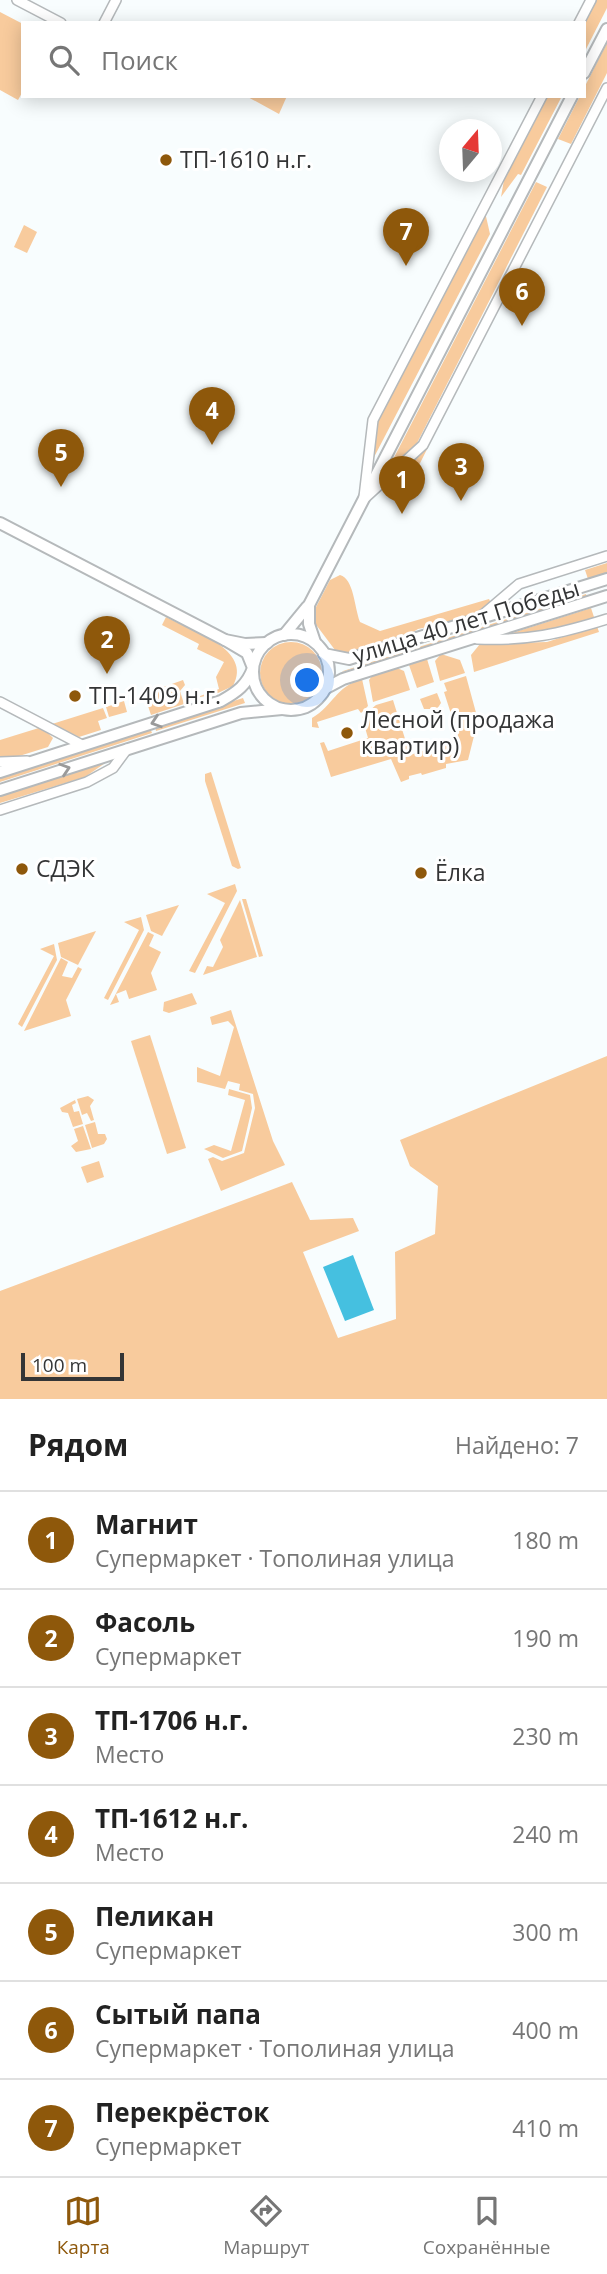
<!DOCTYPE html>
<html lang="ru">
<meta charset="utf-8">
<style>
body{margin:0;font-family:"Open Sans",sans-serif;background:#f6f6f6;color:#222}
.compass{position:absolute;left:439px;top:119px;width:63px;height:63px;border-radius:50%;background:#fff;box-shadow:0 4px 18px #0003;rotate:19deg}
.scale{position:absolute;left:21px;bottom:18px;width:103px;box-sizing:border-box;padding-left:7px;border:4px solid #343536;border-top:0;font-size:19px;line-height:24px;white-space:nowrap;color:#343536;-webkit-text-stroke:5px #fff;paint-order:stroke}
.you{position:absolute;left:308px;top:681px;width:24px;height:24px;margin:-18px;border:5px solid #fff;border-radius:50%;background:#1a73e8;box-shadow:0 0 0 10px #1a73e833}
.badge{display:grid;place-items:center;width:46px;height:46px;border-radius:50%;background:#8e580b;color:#fff;font-size:23px;font-weight:700}
.pin{position:absolute;translate:-50% -58px;filter:drop-shadow(0 2px 4px #0008)}
.pin::after{content:'';position:absolute;top:37px;width:24px;height:21px;background:inherit;clip-path:polygon(0 0,100% 0,50% 100%)}
.list{margin:0;padding:0;list-style:none}
h2{display:flex;justify-content:space-between;align-items:center;height:91px;margin:0;padding:0 28px;font-size:30px}
h2 small{font-size:23px;font-weight:400;color:#767676}
.list li{display:grid;grid-template-columns:46px 1fr auto;gap:21px;align-items:center;box-sizing:border-box;height:98px;padding:0 28px;border-top:2px solid #e0e0e0}
.list b{display:block;font-size:26px;white-space:nowrap}
.list p{margin:0;font-size:23px;white-space:nowrap;color:#767676}
.list em{font-size:23px;font-style:normal;color:#767676}
.icon{flex:none;width:38px;height:38px;fill:none;stroke:currentColor;stroke-width:2;stroke-linecap:round;stroke-linejoin:round}
.map{position:relative;flex:none;width:607px;height:1399px;overflow:hidden}
.search{position:absolute;background:#fff;box-shadow:0 4px 18px #0003;left:21px;right:21px;top:21px;height:77px;display:flex;align-items:center;gap:18px;box-sizing:border-box;padding:0 24px;border-radius:0px;color:#767676;font-size:26px}
.sheet{height:777px;background:#fff}
nav{display:flex;justify-content:space-around;align-items:center;box-sizing:border-box;height:98px;border-top:2px solid #e0e0e0;background:#fff;font-size:19px;color:#767676}
nav a{display:grid;justify-items:center;gap:4px}
nav .on{color:#8e580b}
.map>svg:first-child{display:block}
.green{fill:#f8cb9d}
.water{fill:#45c0e0}
.lines{fill:none;stroke-linecap:round;stroke-linejoin:round}
.minor-casing{stroke:#b5b9bb;stroke-width:12}
.major-casing{stroke:#b5b9bb;stroke-width:14}
.minor{stroke:#fff;stroke-width:9}
.major{stroke:#fff;stroke-width:10}
.oneway{stroke:#9a9a9a}
.poi-dot{fill:#8e580b;stroke:#fff;stroke-width:2.5}
.labels{text-anchor:middle;stroke-width:6;stroke-linejoin:round;paint-order:stroke}
.poi-label{font-size:23px;fill:#343536;stroke:#fff;text-anchor:start}
.street-label{font-size:23px;fill:#343536;stroke:#fff}
</style>
<div class="map">
<svg width="607" height="1399" viewBox="0 0 607 1399">
<rect width="100%" height="100%" fill="#f8fdfe"/>
<!-- green -->
<g class="green">
<polygon points="596,0 607,0 607,8 584,53 584,23"/>
<polygon points="0,12 23,24 23,91 18,100 0,90"/>
<polygon points="607,43 607,73 571,144 558,139 580,96 584,96 584,88"/>
<polygon points="246,96 287,96 279,114"/>
<polygon points="546,96 562,96 521,175 518,174 501,197 505,174"/>
<polygon points="536,182 547,187 414,449 385,475"/>
<polygon points="485,212 490,234 371,463 375,422"/>
<polygon points="24,225 37,232 27,253 14,247"/>
<polygon points="479,346 408,487 394,479 421,453"/>
<polygon points="607,563 607,576 589,582 585,570"/>
<path d="M 340,575 C 354,579 354,606 360,622 L 380,631 L 489,599 L 491,603 L 479,616 L 418,629 L 402,639 L 349,655 L 335,650 L 314,622 L 314,611 L 330,580 Z"/>
<polygon points="586,594 587,598 342,672 343,671"/>
<polygon points="591,608 595,620 553,633 509,634"/>
<path d="M 166,617 C 190,630 254,649 233,686 L 218,693 L 192,699 L 219,689 L 216,677 L 224,662 L 197,649 L 199,644 L 162,625 Z"/>
<polygon points="597,626 599,632 474,672 471,655 480,644 547,642"/>
<circle cx="291" cy="673" r="31"/>
<polygon points="441,654 460,660 465,673 440,681 435,661"/>
<polygon points="427,659 434,682 417,688 409,665"/>
<polygon points="397,668 404,671 410,690 373,702 369,680 372,676"/>
<polygon points="466,676 478,720 468,760 446,764 446,768 422,775 421,773 409,776 409,779 401,782 391,759 331,777 320,743 324,742 328,751 368,738 362,717 376,705 393,700 410,755 459,739 444,692 447,691 444,683"/>
<path d="M 362,679 L 368,706 L 361,713 L 358,709 L 317,722 L 319,728 L 312,727 L 312,718 C 334,705 335,687 362,679 Z"/>
<polygon points="183,680 185,685 180,691 184,704 151,715 144,694"/>
<polygon points="437,693 441,703 437,709 424,709 420,699"/>
<polygon points="243,698 245,703 156,731 155,726"/>
<polygon points="124,701 127,712 109,717 106,707"/>
<polygon points="103,708 107,718 98,721 101,730 79,737 52,724"/>
<polygon points="42,727 53,738 48,747 16,757 0,758 0,740"/>
<polygon points="150,728 152,733 0,782 0,776"/>
<polygon points="111,759 85,777 0,803 0,795"/>
<polygon points="211,772 241,868 238,869 232,866 205,781 205,774"/>
<polygon points="235,884 237,891 195,973 189,971 225,903 207,894"/>
<polygon points="242,899 246,899 263,956 259,957"/>
<polygon points="240,900 257,957 203,975 207,966 213,967 223,947 220,940"/>
<polygon points="179,905 162,936 151,931 146,915"/>
<polygon points="141,917 144,930 108,1000 104,998 139,930 124,922"/>
<polygon points="96,931 78,965 61,957 58,943"/>
<polygon points="148,932 154,935 149,946 161,952 151,973 157,990 129,999 126,990 116,994 119,1002 110,1005"/>
<polygon points="54,944 57,960 22,1027 18,1024 54,956 40,949"/>
<polygon points="61,958 68,962 62,976 72,978 78,967 82,969 66,1000 71,1016 24,1031"/>
<polygon points="192,993 197,1004 169,1013 163,1011 164,1002"/>
<polygon points="231,1010 273,1141 285,1165 221,1191 208,1159 213,1157 222,1161 244,1153 255,1108 253,1094 239,1090 240,1084 228,1081 225,1089 197,1082 197,1067 220,1076 234,1027 228,1021 212,1025 210,1017"/>
<polygon points="150,1035 186,1148 167,1154 131,1041"/>
<polygon points="607,1056 607,1399 0,1399 0,1291 292,1182 310,1220 353,1218 359,1231 303,1252 338,1338 396,1319 395,1252 435,1234 438,1186 410,1166 400,1140"/>
<polygon points="229,1089 250,1095 252,1108 242,1151 223,1158 204,1149 214,1145 231,1151 245,1100 228,1095"/>
<polygon points="88,1096 94,1100 90,1106 94,1120 91,1121 87,1113 82,1115 77,1099"/>
<polygon points="75,1100 76,1103 72,1105 74,1112 79,1111 83,1124 73,1127 68,1113 62,1112 60,1108"/>
<polygon points="95,1122 98,1134 105,1134 107,1139 104,1144 92,1148 85,1125"/>
<polygon points="83,1126 91,1149 76,1152 71,1146 78,1141 74,1129"/>
<polygon points="99,1161 104,1177 87,1183 81,1167"/>
</g>
<!-- water -->
<polygon class="water" points="353,1255 374,1310 345,1321 323,1267"/>
<g class="lines">
<defs>
<g id="minor">
<polyline points="17,0 61,23"/>
<polyline points="104,23 116,0"/>
<polyline points="579,23 591,0"/>
<polyline points="364,497 373,420 542,96"/>
<polyline points="366,497 423,445 607,88"/>
<polyline points="479,618 519,584 607,556"/>
<path d="M 477,639 C 528,641 559,634 607,619"/>
<polyline points="0,702 82,745"/>
<polyline points="0,762 27,761"/>
<polyline points="0,810 87,782 113,768 127,749"/>
</g>
<g id="major">
<polyline points="584,73 607,29"/>
<polyline points="0,523 225,640 245,644 267,643"/>
<circle cx="291" cy="672" r="38"/>
<polyline points="284,635 307,607"/>
<polyline points="315,642 309,624 309,605 572,96"/>
<polyline points="324,654 349,659 607,579"/>
<polyline points="326,688 343,679 607,596"/>
<path d="M 0,772 L 221,701 C 237,692 247,685 253,668 L 247,653 L 225,640"/>
<polyline points="0,790 241,713 282,709"/>
</g>
</defs>
<!-- minor casing -->
<use href="#minor" class="minor-casing"/>
<!-- major casing -->
<use href="#major" class="major-casing"/>
<!-- minor -->
<use href="#minor" class="minor"/>
<!-- major -->
<use href="#major" class="major"/>
</g>
<!-- one-way arrows -->
<defs><path id="oneway-chevron" d="M-2-3.5L2.5 0L-2 3.5" fill="none" stroke-width="1.6" stroke-linecap="round" stroke-linejoin="round" transform="scale(1.75)"/></defs>
<g class="oneway">
<use href="#oneway-chevron" transform="translate(156 722) rotate(162)"/>
<use href="#oneway-chevron" transform="translate(65 769) rotate(-18)"/>
</g>
<!-- markers -->
<g class="poi-dot">
<circle cx="166" cy="160" r="7"/>
<circle cx="75" cy="696" r="7"/>
<circle cx="347" cy="733" r="7"/>
<circle cx="22" cy="869" r="7"/>
<circle cx="421" cy="873" r="7"/>
</g>
<g class="labels">
<!-- poi labels -->
<g class="poi-label">
<text x="180" y="168">ТП-1610 н.г.</text>
<text x="89" y="704">ТП-1409 н.г.</text>
<text x="361" y="728">Лесной (продажа<tspan x="361" dy="26">квартир)</tspan></text>
<text x="36" y="877">СДЭК</text>
<text x="435" y="881">Ёлка</text>
</g>
<!-- street labels -->
<g class="street-label">
<text transform="translate(466 622) rotate(-17)" y="8">улица 40 лет Победы</text>
</g>
</g>
</svg>
<svg class="compass" viewBox="-18 -18 36 36"><path d="M0-13l5 13h-10z" fill="#e53935"/><path d="M0 13l5-13h-10z" fill="#767676"/></svg>
<div class="scale">100 m</div>
<div class="you"></div>
<div class="pin badge" style="left:402px;top:514px">1</div>
<div class="pin badge" style="left:107px;top:674px">2</div>
<div class="pin badge" style="left:461px;top:501px">3</div>
<div class="pin badge" style="left:212px;top:445px">4</div>
<div class="pin badge" style="left:61px;top:487px">5</div>
<div class="pin badge" style="left:522px;top:326px">6</div>
<div class="pin badge" style="left:406px;top:266px">7</div>
<div class="search"><svg class="icon" aria-label="search" viewBox="0 0 24 24"><circle cx="10" cy="10" r="6"/><path d="M15 15l6 6"/></svg>Поиск</div>
</div>
<section class="sheet">
<h2>Рядом<small>Найдено: 7</small></h2>
<ul class="list">
<li><span class="badge">1</span><div><b>Магнит</b><p>Супермаркет · Тополиная улица</p></div><em>180 m</em></li>
<li><span class="badge">2</span><div><b>Фасоль</b><p>Супермаркет</p></div><em>190 m</em></li>
<li><span class="badge">3</span><div><b>ТП-1706 н.г.</b><p>Место</p></div><em>230 m</em></li>
<li><span class="badge">4</span><div><b>ТП-1612 н.г.</b><p>Место</p></div><em>240 m</em></li>
<li><span class="badge">5</span><div><b>Пеликан</b><p>Супермаркет</p></div><em>300 m</em></li>
<li><span class="badge">6</span><div><b>Сытый папа</b><p>Супермаркет · Тополиная улица</p></div><em>400 m</em></li>
<li><span class="badge">7</span><div><b>Перекрёсток</b><p>Супермаркет</p></div><em>410 m</em></li>
</ul>
</section>
<nav>
<a class="on"><svg class="icon" aria-label="map" viewBox="0 0 24 24"><path d="M3 6l6-2 6 2 6-2v14l-6 2-6-2-6 2zM9 4v14M15 6v14"/></svg>Карта</a>
<a><svg class="icon" aria-label="directions" viewBox="0 0 24 24"><path d="M12 3l9 9-9 9-9-9zM9 14v-3h6M13 9l2 2-2 2"/></svg>Маршрут</a>
<a><svg class="icon" aria-label="saved" viewBox="0 0 24 24"><path d="M7 4h10v16l-5-4-5 4z"/></svg>Сохранённые</a>
</nav>
